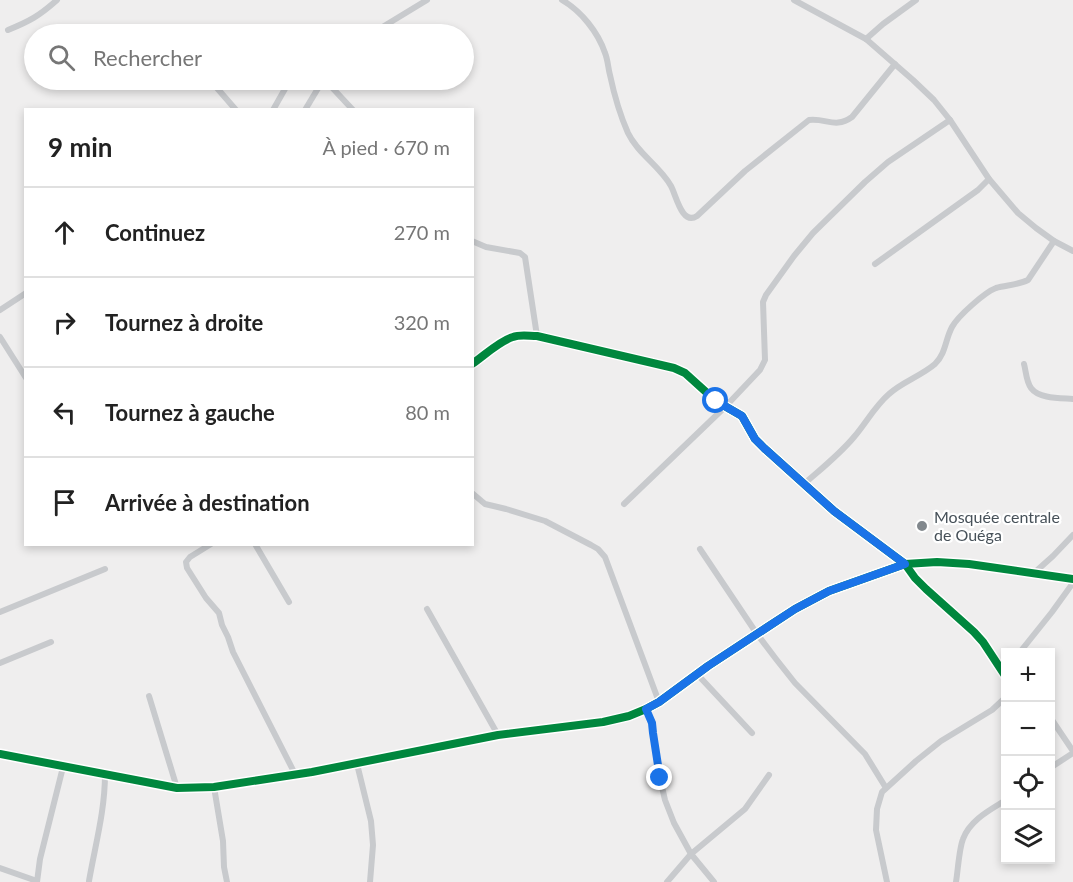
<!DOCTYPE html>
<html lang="fr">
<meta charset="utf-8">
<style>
body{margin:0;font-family:Lato,sans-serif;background:#f2f2f2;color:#222}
.controls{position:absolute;right:18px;bottom:18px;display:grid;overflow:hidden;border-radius:0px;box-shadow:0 3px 9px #0003}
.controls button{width:54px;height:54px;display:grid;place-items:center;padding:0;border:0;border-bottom:2px solid #e0e0e0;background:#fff;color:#222;font:30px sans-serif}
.stop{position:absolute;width:18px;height:18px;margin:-14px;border:4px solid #1a73e8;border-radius:50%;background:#fff}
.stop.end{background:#1a73e8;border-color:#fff;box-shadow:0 2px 6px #0008}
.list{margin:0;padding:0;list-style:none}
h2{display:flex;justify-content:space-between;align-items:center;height:78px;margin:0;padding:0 24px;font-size:26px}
h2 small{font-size:20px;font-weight:400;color:#767676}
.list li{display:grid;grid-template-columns:39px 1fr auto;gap:18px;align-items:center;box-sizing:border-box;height:90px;padding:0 24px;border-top:2px solid #e0e0e0}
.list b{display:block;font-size:22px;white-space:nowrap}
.list em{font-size:20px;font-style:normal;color:#767676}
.icon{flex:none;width:33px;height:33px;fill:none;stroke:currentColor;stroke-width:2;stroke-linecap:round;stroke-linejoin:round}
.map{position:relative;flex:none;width:1073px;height:882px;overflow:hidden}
.search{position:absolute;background:#fff;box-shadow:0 3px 9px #0003;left:24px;top:24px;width:450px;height:66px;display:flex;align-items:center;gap:15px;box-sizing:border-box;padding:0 21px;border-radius:33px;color:#767676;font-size:22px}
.panel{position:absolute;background:#fff;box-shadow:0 3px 9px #0003;left:24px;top:108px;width:450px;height:438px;border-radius:0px}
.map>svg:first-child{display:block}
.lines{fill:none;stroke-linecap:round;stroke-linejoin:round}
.minor{stroke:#c8cacd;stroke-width:6}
.cycleway-casing{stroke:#fff;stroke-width:11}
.cycleway{stroke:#00873e;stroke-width:8}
.route{stroke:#1a73e8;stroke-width:8}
.poi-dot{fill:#82888d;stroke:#fff;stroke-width:2}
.labels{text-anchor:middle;stroke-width:4.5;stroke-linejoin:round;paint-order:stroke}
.poi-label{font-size:16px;fill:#475159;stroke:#fff;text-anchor:start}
</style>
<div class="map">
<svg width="1073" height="882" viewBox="0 0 1073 882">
<rect width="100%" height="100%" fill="#efeeee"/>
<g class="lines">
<!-- minor -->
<g class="minor">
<path d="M 562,0 C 581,11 598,32 605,53 C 608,60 608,68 610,75 C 614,94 620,115 628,133 C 638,154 660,166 671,186 C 676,195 682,226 697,216 L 745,171 L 809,120 C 827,118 835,129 852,117 L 895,64"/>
<polyline points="794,0 866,39 913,80 934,100 950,120 989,179 1018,213 1036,228 1054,241 1073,251"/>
<path d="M 8,30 C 30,21 39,16 57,0"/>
<polyline points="168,31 171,34"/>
<polyline points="371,34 427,0"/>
<polyline points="866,39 883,24 916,0"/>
<polyline points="210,80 236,110"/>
<polyline points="325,80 353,110"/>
<polyline points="273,110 290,80"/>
<polyline points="305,110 323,80"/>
<polyline points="472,241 486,247 520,253 525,257 537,336"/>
<polyline points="875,264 978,190 989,179"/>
<polyline points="0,310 26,293"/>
<polyline points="0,337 26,378"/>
<path d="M 472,364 C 484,356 499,341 513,337 C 520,334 529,336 537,336 L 674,368 L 685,373 L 716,401 L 742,416 L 755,439 L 764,448 L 834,511 L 905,564 L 915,578 L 926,589 L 974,632 L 983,642 L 1006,677"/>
<path d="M 1024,364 C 1026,371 1026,381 1031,388 C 1039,399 1061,398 1073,399"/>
<path d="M 804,484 C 821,469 840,454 854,437 C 866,423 875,406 889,394 C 902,382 921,376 935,364 C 946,353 945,340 952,327 C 958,316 985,292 996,288 C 1007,285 1018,285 1028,280 L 1054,241"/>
<polyline points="472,493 485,504 506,509 545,521 591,545 598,549 605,557 659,702"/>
<polyline points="624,504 726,406 760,370 765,360 763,302 766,295 794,256 813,233 865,182 888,162 950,120"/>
<polyline points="211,544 190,557 186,562 187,568 206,598 219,613 222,625 228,637 233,652 295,774"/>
<polyline points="255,544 289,602"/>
<polyline points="700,549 757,634 776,659 795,683 865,754 886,788"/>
<polyline points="1034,573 1053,556 1073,535"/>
<polyline points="427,609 498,735"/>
<polyline points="0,612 105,569"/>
<polyline points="1020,652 1052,612 1073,583"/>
<polyline points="0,663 51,642"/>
<polyline points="697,674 752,733"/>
<polyline points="149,696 177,788"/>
<polyline points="646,709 653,723 653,733 660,778 665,800 674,823 691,854 714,882"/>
<polyline points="1050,717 1073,751"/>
<polyline points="0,754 177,788 214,787 312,772 498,735 603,722 629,716 646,709 659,702 708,666 795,609 829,591 905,564 937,562 969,564 1073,579"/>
<polyline points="357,764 371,821 373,845 370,882"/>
<polyline points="1050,768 1073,753"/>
<polyline points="214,787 223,841 224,867 227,882"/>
<polyline points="0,868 37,881"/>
<path d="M 89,881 C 95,846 105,811 105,774"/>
<polyline points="37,882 40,859 63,767"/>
<polyline points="667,882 691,854 745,809 769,775"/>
<polyline points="887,882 876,830 877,809 882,792 916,761 941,741 992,710 1006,697"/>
<path d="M 956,882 C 958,870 959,849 963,839 C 970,820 990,810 1006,800"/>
</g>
<defs>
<g id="cycleway">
<path d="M 472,364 C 484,356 499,341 513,337 C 520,334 529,336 537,336 L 674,368 L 685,373 L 716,401 L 742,416 L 755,439 L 764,448 L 834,511 L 905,564 L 915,578 L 926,589 L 974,632 L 983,642 L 1006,677"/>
<polyline points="0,754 177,788 214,787 312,772 498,735 603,722 629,716 646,709 659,702 708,666 795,609 829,591 905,564 937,562 969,564 1073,579"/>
</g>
</defs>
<!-- cycleway casing -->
<use href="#cycleway" class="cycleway-casing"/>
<!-- cycleway -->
<use href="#cycleway" class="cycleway"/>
</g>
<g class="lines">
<!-- route -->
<polyline class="route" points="660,778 653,733 652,723 646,709 659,702 708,666 795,609 829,591 905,564 834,511 764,448 755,439 742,416 716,401"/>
</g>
<!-- markers -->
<circle class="poi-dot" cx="922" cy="526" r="6"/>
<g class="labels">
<!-- poi labels -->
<g class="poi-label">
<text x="934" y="523">Mosquée centrale<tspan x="934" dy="18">de Ouéga</tspan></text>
</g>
</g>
</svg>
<div class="controls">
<button>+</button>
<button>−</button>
<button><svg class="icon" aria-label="locate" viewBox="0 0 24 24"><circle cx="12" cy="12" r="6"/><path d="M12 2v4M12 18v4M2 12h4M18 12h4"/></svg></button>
<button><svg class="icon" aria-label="layers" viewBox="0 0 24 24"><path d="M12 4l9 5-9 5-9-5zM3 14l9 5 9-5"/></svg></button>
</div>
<div class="stop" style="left:716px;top:401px"></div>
<div class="stop end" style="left:660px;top:778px"></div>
<div class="search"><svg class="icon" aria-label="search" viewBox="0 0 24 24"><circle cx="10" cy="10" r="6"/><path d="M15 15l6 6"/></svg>Rechercher</div>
<section class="panel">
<h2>9 min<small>À pied · 670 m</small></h2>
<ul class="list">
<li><svg class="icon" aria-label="ahead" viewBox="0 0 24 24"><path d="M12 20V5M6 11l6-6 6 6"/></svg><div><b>Continuez</b></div><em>270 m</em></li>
<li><svg class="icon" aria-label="right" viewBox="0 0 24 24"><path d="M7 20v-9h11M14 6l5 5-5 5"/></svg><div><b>Tournez à droite</b></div><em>320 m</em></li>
<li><svg class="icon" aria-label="left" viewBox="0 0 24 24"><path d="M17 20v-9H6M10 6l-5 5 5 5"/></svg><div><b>Tournez à gauche</b></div><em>80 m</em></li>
<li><svg class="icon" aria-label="arrive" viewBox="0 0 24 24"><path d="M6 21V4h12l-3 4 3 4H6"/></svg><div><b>Arrivée à destination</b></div></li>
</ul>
</section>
</div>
